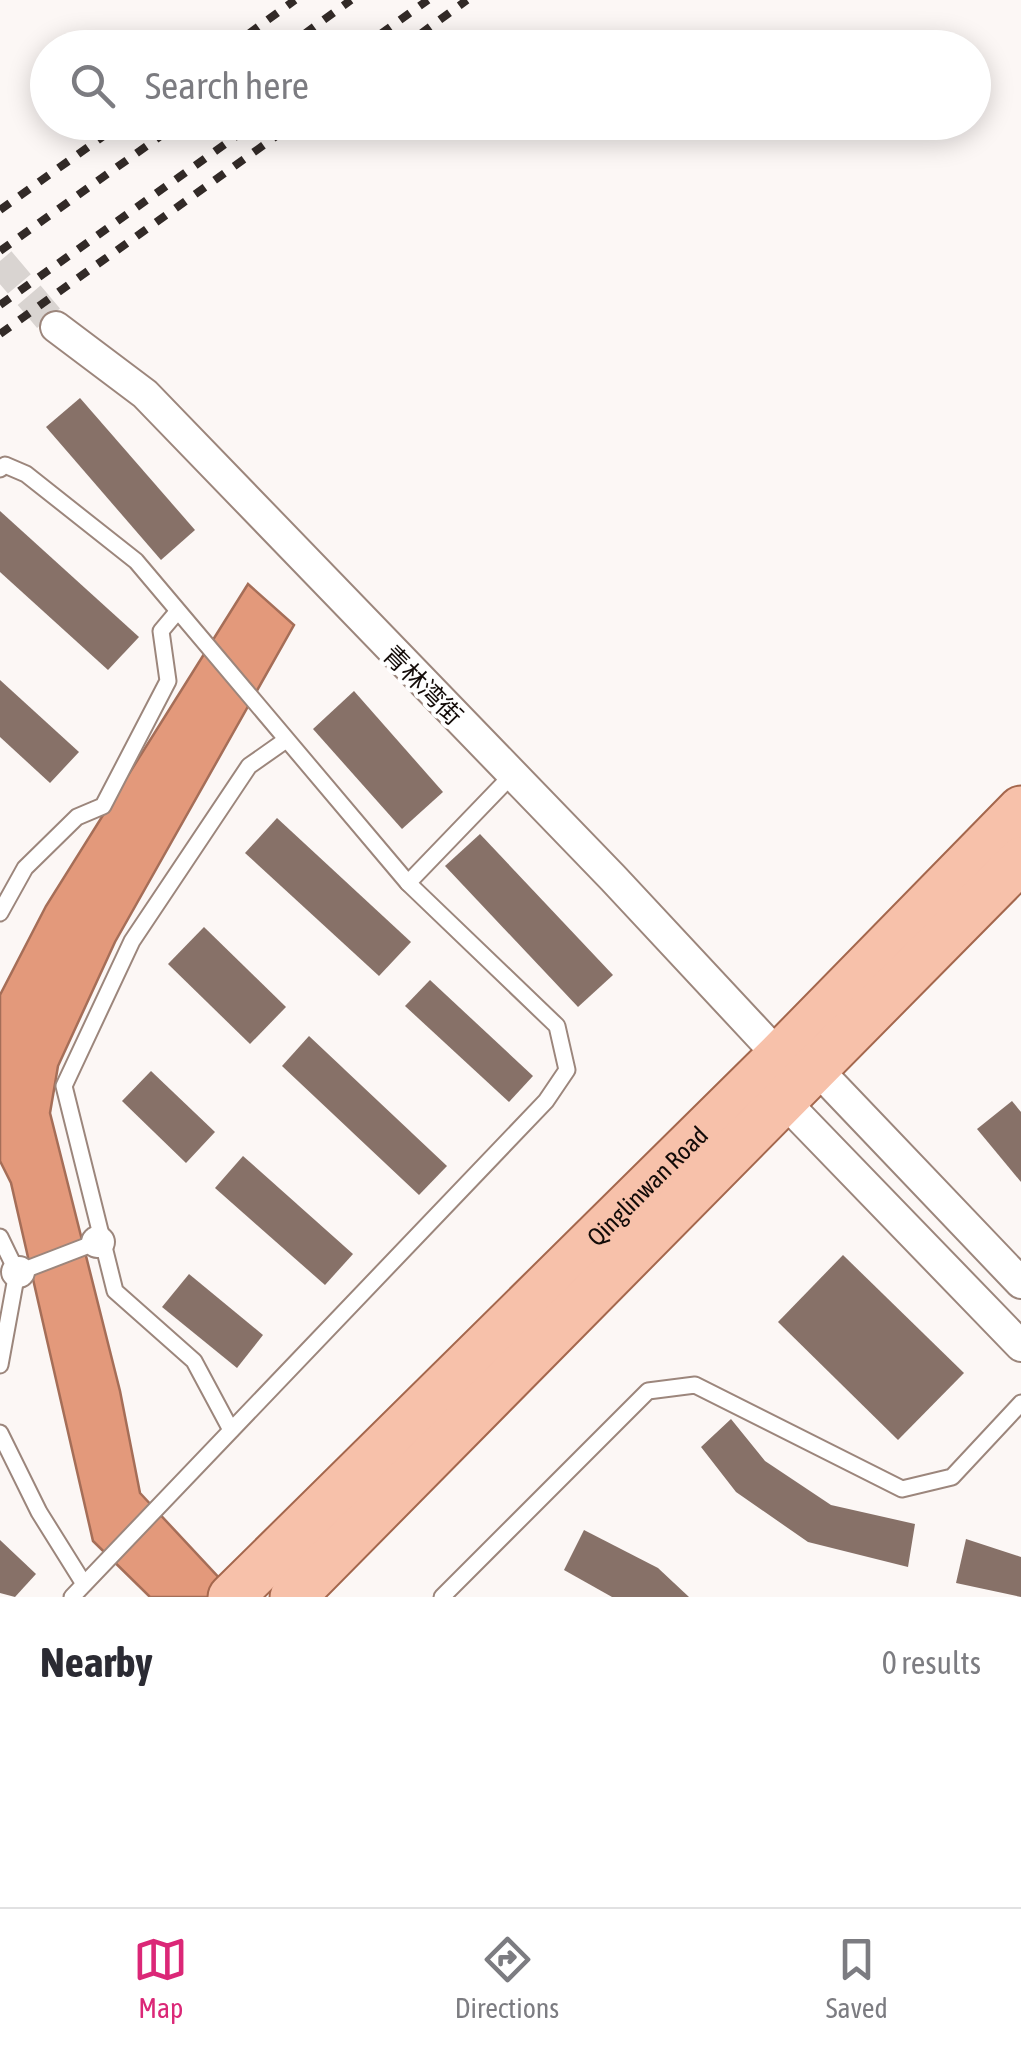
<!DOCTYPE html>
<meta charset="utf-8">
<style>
body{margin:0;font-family:"Asap Condensed","Noto Sans SC",sans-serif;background:#f7f7f7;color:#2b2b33}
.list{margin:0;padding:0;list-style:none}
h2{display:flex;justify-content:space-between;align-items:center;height:130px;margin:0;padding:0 40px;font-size:42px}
h2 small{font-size:32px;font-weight:400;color:#7c7c81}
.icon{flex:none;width:55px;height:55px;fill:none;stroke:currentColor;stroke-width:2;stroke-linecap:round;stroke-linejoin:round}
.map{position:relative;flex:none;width:1021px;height:1597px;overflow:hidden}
.search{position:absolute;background:#fff;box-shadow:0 5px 25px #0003;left:30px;right:30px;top:30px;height:110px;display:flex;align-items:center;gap:25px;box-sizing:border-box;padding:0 35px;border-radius:55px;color:#7c7c81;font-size:38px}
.sheet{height:310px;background:#fff}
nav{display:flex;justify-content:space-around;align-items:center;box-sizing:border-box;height:140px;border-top:2px solid #e1e1e2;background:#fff;font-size:28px;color:#7c7c81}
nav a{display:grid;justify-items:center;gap:5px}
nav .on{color:#db2777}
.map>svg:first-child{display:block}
.water{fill:#e3997b;stroke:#a56e58;stroke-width:2.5}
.building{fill:#877168}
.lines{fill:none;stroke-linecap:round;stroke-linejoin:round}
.minor-tunnel{stroke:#d9d4d1;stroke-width:30;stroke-dasharray:30 15;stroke-linecap:butt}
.service-casing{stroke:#9c867c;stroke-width:19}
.minor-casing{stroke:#9c867c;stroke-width:34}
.primary-casing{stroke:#a4674d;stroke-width:49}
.service{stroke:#fff;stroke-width:15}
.minor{stroke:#fff;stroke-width:30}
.primary{stroke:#f7c1aa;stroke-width:45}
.rail{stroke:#322a27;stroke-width:8;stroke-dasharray:12 12;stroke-linecap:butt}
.labels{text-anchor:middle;stroke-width:8;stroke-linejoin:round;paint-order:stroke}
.street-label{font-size:25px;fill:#130b08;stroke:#fff}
</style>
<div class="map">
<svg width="1021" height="1597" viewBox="0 0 1021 1597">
<rect width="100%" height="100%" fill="#fcf7f5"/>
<!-- water -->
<polygon class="water" points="248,584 294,625 115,942 58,1066 50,1113 120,1391 140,1493 237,1597 150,1597 93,1541 11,1183 0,1161 0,995 46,906"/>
<!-- building -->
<g class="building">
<polygon points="80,398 195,530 161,560 46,427"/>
<polygon points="0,511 139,637 108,670 0,572"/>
<polygon points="0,680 79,752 50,783 0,737"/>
<polygon points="354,691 443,792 402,829 313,729"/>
<polygon points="277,818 411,942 379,976 245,853"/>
<polygon points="480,834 613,975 578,1007 445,866"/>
<polygon points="204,927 286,1007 250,1044 168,964"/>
<polygon points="430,980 533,1076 509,1102 405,1006"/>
<polygon points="309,1036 447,1166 419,1195 282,1066"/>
<polygon points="151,1071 215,1132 186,1163 122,1101"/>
<polygon points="1012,1101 1021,1112 1021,1182 977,1129"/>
<polygon points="243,1156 353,1254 325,1285 215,1188"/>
<polygon points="843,1255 964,1373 898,1440 778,1322"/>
<polygon points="189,1274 263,1335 237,1368 162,1307"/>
<polygon points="731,1419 765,1461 831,1505 915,1524 908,1567 808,1542 736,1492 701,1447"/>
<polygon points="584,1530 658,1568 689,1597 612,1597 564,1570"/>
<polygon points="966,1539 1021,1557 1021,1597 956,1583"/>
<polygon points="0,1540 36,1574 15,1597 0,1593"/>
</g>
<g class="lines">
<!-- minor-tunnel -->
<polyline class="minor-tunnel" points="0,261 56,327"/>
<defs>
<g id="service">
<polyline points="0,469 5,465 26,474 136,561 408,883 512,775"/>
<polyline points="0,913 25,868 77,817 103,806 168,681 161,631 177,612"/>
<polyline points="0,1237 17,1272 0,1365"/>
<polyline points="19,1272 97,1242"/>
<polyline points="231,1430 194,1361 115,1291 64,1086 132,941 249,766 286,740"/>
<polyline points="0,1433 39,1512 84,1584"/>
<polyline points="72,1597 546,1101 567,1070 557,1026 408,883"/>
<polyline points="442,1597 648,1391 695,1385 902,1489 952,1477 1021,1403"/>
</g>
<g id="minor">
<polyline points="56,327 145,394 613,878 779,1056 815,1067 1021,1283"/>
<polyline points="782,1084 783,1100 1021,1346"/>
<polyline points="97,1242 99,1242"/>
<polyline points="17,1272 19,1272"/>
</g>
<g id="primary">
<path id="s1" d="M 231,1597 L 779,1056 L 1021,809"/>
<polyline points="293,1597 1021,860"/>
</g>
</defs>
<!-- service casing -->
<use href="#service" class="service-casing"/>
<!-- minor casing -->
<use href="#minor" class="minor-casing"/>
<!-- primary casing -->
<use href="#primary" class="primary-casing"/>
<!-- service -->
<use href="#service" class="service"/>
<!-- minor -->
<use href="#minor" class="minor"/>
<!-- primary -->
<use href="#primary" class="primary"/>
<!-- rail -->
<g class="rail">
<polyline points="229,48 295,0"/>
<polyline points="285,48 351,0"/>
<polyline points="361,48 428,0"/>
<polyline points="401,48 467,0"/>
<polyline points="0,210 123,122"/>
<polyline points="0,251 180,122"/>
<polyline points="0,305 256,122"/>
<polyline points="0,334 296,122"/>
</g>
</g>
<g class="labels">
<!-- street labels -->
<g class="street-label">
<text transform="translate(423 685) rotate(45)" y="9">青林湾街</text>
<text dy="9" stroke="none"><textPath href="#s1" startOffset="585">Qinglinwan Road</textPath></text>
</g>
</g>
</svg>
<div class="search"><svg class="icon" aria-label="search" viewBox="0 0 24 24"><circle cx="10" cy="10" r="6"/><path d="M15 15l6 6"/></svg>Search here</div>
</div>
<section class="sheet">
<h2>Nearby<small>0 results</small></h2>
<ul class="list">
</ul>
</section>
<nav>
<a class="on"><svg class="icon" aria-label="map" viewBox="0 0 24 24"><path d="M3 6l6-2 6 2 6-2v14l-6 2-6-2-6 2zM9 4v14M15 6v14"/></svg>Map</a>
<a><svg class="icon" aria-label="directions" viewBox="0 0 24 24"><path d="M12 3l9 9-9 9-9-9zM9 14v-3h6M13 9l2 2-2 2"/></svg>Directions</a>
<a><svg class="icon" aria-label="saved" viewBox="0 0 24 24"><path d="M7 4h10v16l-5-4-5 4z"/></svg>Saved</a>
</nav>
